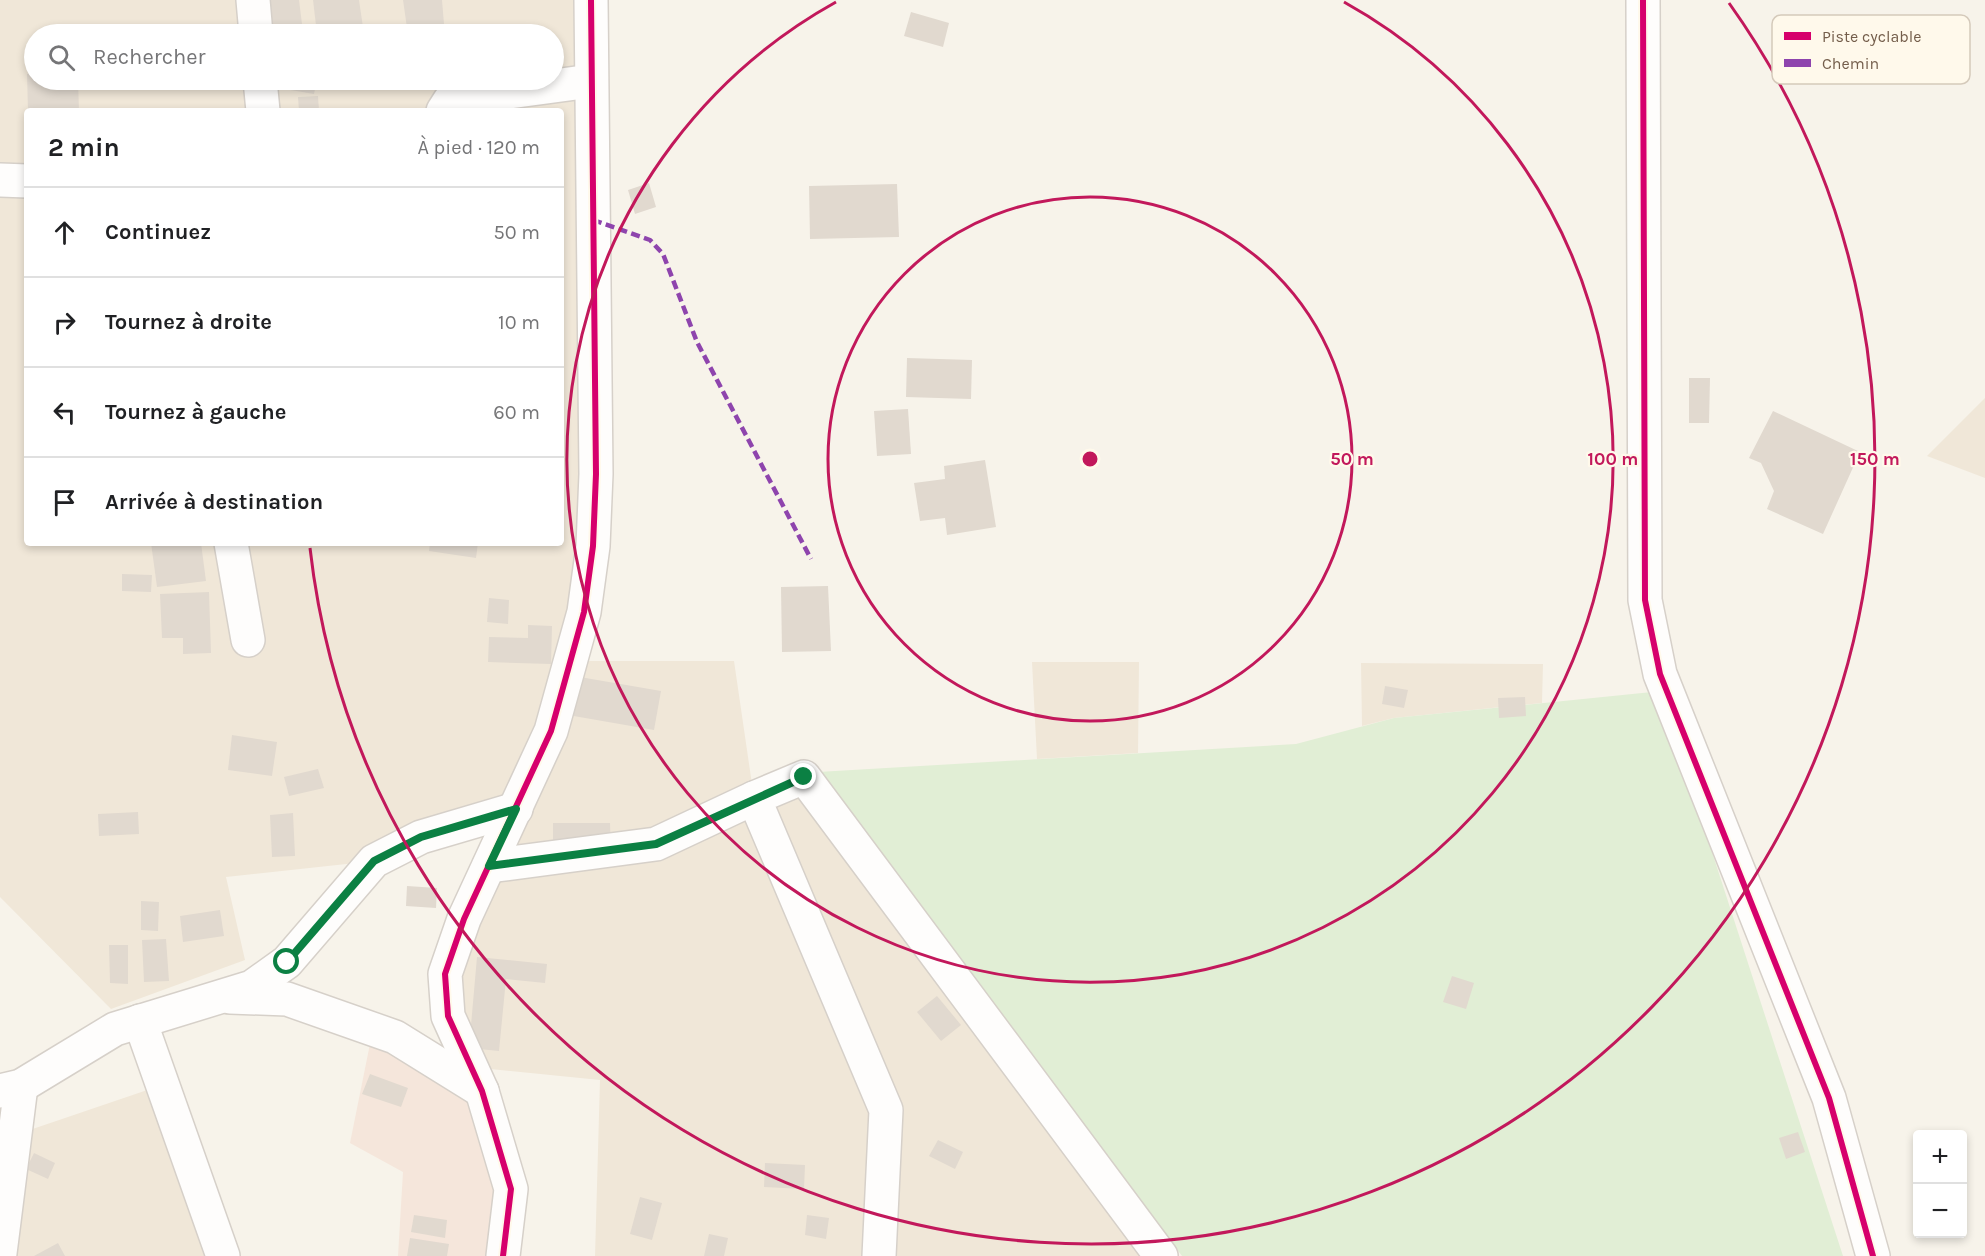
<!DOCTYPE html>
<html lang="fr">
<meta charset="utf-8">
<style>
body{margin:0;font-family:Karla,sans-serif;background:#f2f2f2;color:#202124}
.controls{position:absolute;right:18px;bottom:18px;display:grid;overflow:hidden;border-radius:6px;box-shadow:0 3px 9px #0003}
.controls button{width:54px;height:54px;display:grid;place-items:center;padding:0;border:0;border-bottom:2px solid #e0e0e0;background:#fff;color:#202124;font:30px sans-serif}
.stop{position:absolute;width:18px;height:18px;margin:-14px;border:4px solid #0b8043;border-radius:50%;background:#fff}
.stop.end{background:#0b8043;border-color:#fff;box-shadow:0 2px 6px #0008}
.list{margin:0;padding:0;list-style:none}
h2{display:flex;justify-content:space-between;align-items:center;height:78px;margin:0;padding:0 24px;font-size:26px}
h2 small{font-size:20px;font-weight:400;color:#757577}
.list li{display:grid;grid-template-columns:39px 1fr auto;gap:18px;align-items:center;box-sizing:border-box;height:90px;padding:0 24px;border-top:2px solid #e0e0e0}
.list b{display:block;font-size:22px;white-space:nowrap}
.list em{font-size:20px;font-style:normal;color:#757577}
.icon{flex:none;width:33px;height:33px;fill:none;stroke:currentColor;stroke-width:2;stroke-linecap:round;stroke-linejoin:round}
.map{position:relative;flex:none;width:1985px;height:1256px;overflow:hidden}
.search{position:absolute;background:#fff;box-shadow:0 3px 9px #0003;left:24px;top:24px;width:540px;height:66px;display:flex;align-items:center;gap:15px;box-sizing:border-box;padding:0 21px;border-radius:33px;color:#757577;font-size:22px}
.panel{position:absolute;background:#fff;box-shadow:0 3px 9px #0003;left:24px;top:108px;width:540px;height:438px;border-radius:6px}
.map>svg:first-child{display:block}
.residential{fill:#f0e7d8;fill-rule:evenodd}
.commercial{fill:#f5e6db}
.green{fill:#e1eed5}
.building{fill:#e1d9cf}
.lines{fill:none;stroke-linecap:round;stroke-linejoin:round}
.minor-casing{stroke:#d6d0c9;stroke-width:36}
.minor{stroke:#fefdfc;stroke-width:33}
.quiet{stroke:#8e44ad;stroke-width:4.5;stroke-dasharray:9 4.5;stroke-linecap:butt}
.cycleway-casing{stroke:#fff9eb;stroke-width:10}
.cycleway{stroke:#d6006c;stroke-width:6}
.route{stroke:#0b8043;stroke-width:8}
.ring{fill:none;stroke:#c2185b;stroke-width:3}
.key{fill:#fff9eb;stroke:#d5cabb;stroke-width:1.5}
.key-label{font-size:16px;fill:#745e4b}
.centre{fill:#c2185b;stroke:#fff9eb;stroke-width:3}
.ring-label{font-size:18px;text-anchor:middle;font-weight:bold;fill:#c2185b;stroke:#fff9eb;stroke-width:4.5;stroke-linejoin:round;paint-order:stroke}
</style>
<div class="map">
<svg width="1985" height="1256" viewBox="0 0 1985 1256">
<rect width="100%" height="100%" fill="#f7f3ea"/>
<!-- residential -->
<g class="residential">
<path d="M 0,0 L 591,0 L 596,474 L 571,661 L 734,661 L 754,798 L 804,777 L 1161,1256 L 595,1256 L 600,1080 L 471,1067 L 448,1016 L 515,810 L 374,861 L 226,877 L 245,960 L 111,1009 L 0,897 ZM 34,34 L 554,34 L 554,80 L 34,80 ZM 27,111 L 561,111 L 561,543 L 27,543 Z"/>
<polygon points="1985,398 1985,478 1927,456"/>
<polygon points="1032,662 1139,662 1138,753 1037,759"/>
<polygon points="1361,663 1543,664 1542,703 1394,718 1362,726"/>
<polygon points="162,1085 223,1256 0,1256 15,1135"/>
</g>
<!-- commercial -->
<polygon class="commercial" points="373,1029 482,1091 503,1256 398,1256 403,1172 350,1143"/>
<!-- green -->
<polygon class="green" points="1652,692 1712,852 1843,1256 1182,1256 818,772 1296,744 1394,718"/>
<!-- building -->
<g class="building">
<polygon points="258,0 299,0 302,24 261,28"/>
<polygon points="313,0 359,0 364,34 317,34"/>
<polygon points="403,0 442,0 444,24 407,28"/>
<polygon points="911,12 949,23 943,47 904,36"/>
<polygon points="307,28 307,34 271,34 271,29"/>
<polygon points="34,73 34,80 78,80 79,111 28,111 27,74"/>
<polygon points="274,80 317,80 314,94 273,87"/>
<polygon points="318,96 319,111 299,111 298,97"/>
<polygon points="649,183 656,207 635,214 628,190"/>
<polygon points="897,184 899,237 810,239 809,186"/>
<polygon points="907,358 972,360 971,399 906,397"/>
<polygon points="1689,378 1710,378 1709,423 1689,423"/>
<polygon points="908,409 911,454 877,456 874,411"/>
<polygon points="1773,411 1860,452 1823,534 1767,509 1774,491 1761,463 1749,458"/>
<polygon points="985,460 996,527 947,535 945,518 920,521 914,483 945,479 944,466"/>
<polygon points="151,543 201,543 206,581 157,587"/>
<polygon points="430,543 478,543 476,558 429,551"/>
<polygon points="122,574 152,575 151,592 122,591"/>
<polygon points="828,586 831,651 782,652 781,587"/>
<polygon points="209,592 211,653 183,654 183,638 162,638 160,594"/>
<polygon points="489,598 509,600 508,624 487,622"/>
<polygon points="528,625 552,626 551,664 488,662 489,637 528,638"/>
<polygon points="574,676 661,691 654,730 568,715"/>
<polygon points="1385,686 1408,690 1404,708 1382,704"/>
<polygon points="1525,697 1526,716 1499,718 1498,698"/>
<polygon points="232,735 277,742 272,776 228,770"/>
<polygon points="318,769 324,788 289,796 284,777"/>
<polygon points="138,812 139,834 99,836 98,814"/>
<polygon points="293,813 295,856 272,857 270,815"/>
<polygon points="553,823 610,823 611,851 553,851"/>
<polygon points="407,886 437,888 436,908 406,906"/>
<polygon points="141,901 159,902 158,931 141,930"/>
<polygon points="220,910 224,936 183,942 180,916"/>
<polygon points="166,939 169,981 144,982 142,940"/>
<polygon points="109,945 128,945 128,984 110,983"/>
<polygon points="477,957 547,964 545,983 506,979 499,1051 469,1048"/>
<polygon points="1452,976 1474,983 1466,1009 1443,1002"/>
<polygon points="937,996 961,1025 941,1041 917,1012"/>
<polygon points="370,1074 408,1088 401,1107 362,1094"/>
<polygon points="1798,1132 1805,1152 1786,1159 1779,1138"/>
<polygon points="938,1140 963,1152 955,1169 929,1156"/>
<polygon points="34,1153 55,1163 48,1179 26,1169"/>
<polygon points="765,1163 805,1165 804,1189 764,1187"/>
<polygon points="640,1197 662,1203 652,1240 630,1234"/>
<polygon points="414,1215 447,1220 445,1238 411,1232"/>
<polygon points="807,1215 829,1218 826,1239 805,1235"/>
<polygon points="709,1234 728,1238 724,1256 704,1256"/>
<polygon points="410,1238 449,1244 447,1256 407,1256"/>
<polygon points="58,1243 65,1256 34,1256"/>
</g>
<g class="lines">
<defs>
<g id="minor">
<polyline points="253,0 256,34"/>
<polyline points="1643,0 1645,600 1660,674 1829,1098 1873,1256"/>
<polyline points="260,80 263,111"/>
<polyline points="443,111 450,100 591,81"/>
<polyline points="0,180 27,181"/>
<polyline points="231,543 248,640"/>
<polyline points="489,866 656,844 754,798"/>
<polyline points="230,997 287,999 395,1037 482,1091"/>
<polyline points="140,1021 223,1256"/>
<polyline points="0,1091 21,1086 115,1029 252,987 287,962 374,861 421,837 516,809"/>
<polyline points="0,1253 21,1086"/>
<polyline points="503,1256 511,1189 482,1091 448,1016 445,974 464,919 551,731 584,612 593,546 596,474 591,0"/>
<polyline points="879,1256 886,1110 754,798 804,777 1161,1256"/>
</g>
</defs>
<!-- minor casing -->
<use href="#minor" class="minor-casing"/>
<!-- minor -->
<use href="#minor" class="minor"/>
<!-- quiet -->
<polyline class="quiet" points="593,220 650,240 663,254 697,342 811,559"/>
<defs>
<g id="cycleway">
<polyline points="1643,0 1645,600 1660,674 1829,1098 1873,1256"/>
<polyline points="503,1256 511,1189 482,1091 448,1016 445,974 464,919 551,731 584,612 593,546 596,474 591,0"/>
</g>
</defs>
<!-- cycleway casing -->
<use href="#cycleway" class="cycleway-casing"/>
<!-- cycleway -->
<use href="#cycleway" class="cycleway"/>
</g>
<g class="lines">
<!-- route -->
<polyline class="route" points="287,962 374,861 421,837 516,809 489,866 656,844 804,777"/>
</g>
<!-- distance rings -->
<g class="ring">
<circle cx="1090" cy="459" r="262"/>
<path d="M1344 2A523 523 0 1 1 836 2"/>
<path d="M1729 3A785 785 0 1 1 310 548"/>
</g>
<!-- legend -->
<rect x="1772" y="15" width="198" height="69" rx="9" class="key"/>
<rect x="1784" y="32" width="27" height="8" fill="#d6006c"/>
<rect x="1784" y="59" width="27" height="8" fill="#8e44ad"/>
<g class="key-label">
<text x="1822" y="42">Piste cyclable</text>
<text x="1822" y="69">Chemin</text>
</g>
<circle cx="1090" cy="459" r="9" class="centre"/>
<g class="ring-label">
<text x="1352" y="465">50 m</text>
<text x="1613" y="465">100 m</text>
<text x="1875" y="465">150 m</text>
</g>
</svg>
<div class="controls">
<button>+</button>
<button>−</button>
</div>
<div class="stop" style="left:287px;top:962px"></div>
<div class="stop end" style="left:804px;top:777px"></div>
<div class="search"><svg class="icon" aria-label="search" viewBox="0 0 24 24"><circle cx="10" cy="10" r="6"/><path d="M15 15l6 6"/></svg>Rechercher</div>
<section class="panel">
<h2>2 min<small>À pied · 120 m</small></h2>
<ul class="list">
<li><svg class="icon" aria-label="ahead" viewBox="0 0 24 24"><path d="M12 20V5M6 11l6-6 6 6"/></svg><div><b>Continuez</b></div><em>50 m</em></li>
<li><svg class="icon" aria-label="right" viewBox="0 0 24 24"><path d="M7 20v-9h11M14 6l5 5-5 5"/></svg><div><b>Tournez à droite</b></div><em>10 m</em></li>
<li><svg class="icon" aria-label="left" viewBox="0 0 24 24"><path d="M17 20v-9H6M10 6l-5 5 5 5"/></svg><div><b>Tournez à gauche</b></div><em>60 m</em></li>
<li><svg class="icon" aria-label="arrive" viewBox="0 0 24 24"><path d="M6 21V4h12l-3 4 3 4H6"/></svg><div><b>Arrivée à destination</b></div></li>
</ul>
</section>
</div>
